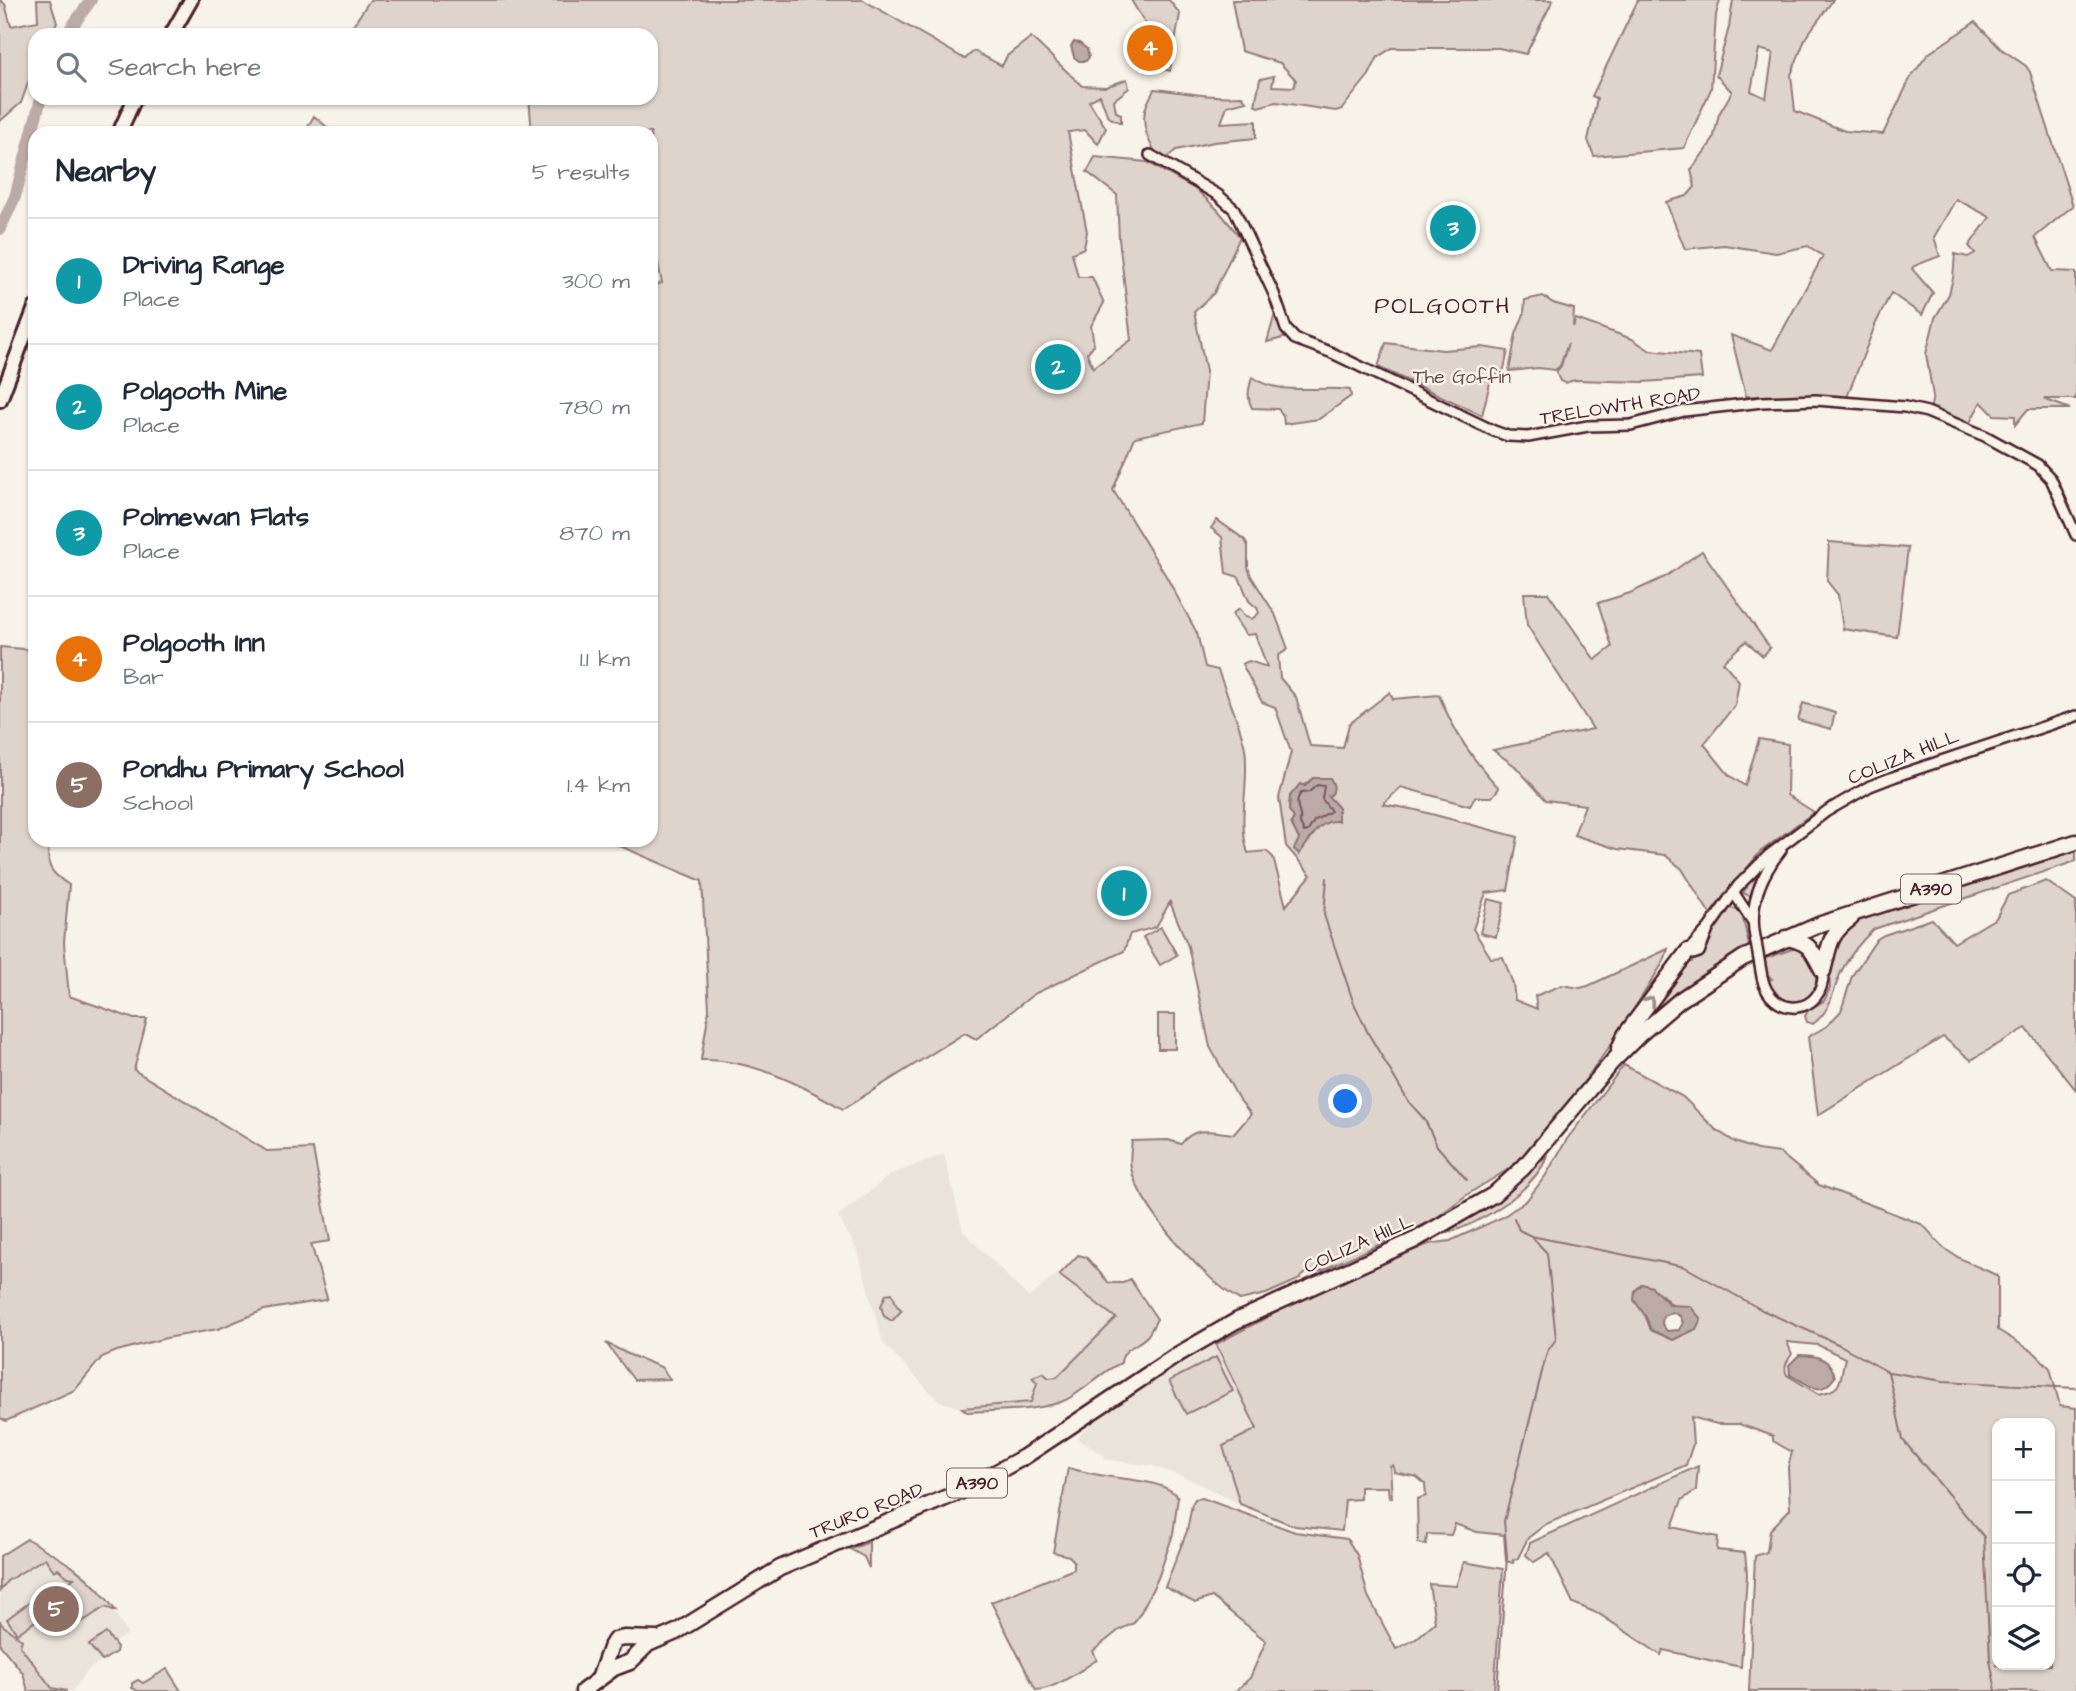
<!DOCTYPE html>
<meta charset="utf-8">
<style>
body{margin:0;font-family:"Architects Daughter",sans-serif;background:#f6f6f7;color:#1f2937}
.controls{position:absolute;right:21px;bottom:21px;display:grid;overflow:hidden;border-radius:14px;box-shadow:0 2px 5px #0004}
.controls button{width:63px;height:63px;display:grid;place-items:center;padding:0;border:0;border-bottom:2px solid #e0e1e3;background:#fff;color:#1f2937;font:35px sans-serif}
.you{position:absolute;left:1346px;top:1102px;width:24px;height:24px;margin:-18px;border:5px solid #fff;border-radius:50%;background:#1a73e8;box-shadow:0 0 0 10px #1a73e833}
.badge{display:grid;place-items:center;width:46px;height:46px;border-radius:50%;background:#1a73e8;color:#fff;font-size:23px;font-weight:700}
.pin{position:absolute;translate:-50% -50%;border:4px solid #fff;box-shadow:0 2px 7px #0006}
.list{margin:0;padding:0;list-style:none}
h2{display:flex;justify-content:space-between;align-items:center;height:91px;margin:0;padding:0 28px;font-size:30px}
h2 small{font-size:23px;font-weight:400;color:#747a83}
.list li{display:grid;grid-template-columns:46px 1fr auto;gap:21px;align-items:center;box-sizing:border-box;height:126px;padding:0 28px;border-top:2px solid #e0e1e3}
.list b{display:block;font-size:26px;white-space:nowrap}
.list p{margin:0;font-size:23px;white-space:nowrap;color:#747a83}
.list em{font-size:23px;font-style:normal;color:#747a83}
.icon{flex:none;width:38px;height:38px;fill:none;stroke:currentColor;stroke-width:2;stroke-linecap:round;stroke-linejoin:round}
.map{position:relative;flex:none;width:2076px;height:1691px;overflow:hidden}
.search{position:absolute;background:#fff;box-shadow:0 2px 5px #0004;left:28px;top:28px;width:630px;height:77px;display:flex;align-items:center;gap:18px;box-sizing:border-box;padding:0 24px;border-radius:21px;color:#747a83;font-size:26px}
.panel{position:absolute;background:#fff;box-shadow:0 2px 5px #0004;left:28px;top:126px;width:630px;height:721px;border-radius:21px}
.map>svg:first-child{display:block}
.built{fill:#eae3da}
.green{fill:#ded4cc;stroke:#947a7c;stroke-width:2;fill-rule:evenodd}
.water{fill:#bcaaa7;stroke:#8e7275;stroke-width:2;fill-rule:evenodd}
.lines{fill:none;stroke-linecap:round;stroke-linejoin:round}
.shore{stroke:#78575d;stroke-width:2}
.stream{stroke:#8e7275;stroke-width:2}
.river{stroke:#bcaaa7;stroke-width:12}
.minor-casing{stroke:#4a1f2b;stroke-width:14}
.major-casing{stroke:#4a1f2b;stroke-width:18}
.highway-casing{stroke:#4a1f2b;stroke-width:19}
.minor{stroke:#f7f3e8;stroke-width:9}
.major{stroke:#f7f3e8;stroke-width:12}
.highway{stroke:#f7f3e8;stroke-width:14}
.minor-bridge-casing{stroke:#4a1f2b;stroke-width:14;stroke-linecap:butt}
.minor-bridge{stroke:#f7f3e8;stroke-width:9}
.oneway{stroke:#a0898a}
.labels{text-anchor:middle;stroke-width:5;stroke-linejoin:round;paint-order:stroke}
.shield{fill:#f7f3e8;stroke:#7e5f64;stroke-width:2}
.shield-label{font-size:18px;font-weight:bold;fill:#4a1f2b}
.park-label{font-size:19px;fill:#6f4c53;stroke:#f7f3e8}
.street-label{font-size:19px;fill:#4a1f2b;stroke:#f7f3e8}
.quarter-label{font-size:23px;letter-spacing:2px;fill:#4a1f2b;stroke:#f7f3e8}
</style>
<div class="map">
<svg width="2076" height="1691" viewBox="0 0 2076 1691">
<rect width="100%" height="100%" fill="#f7f3e8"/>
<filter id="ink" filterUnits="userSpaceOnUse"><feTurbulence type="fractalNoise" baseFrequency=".0143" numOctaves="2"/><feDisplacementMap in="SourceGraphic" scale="14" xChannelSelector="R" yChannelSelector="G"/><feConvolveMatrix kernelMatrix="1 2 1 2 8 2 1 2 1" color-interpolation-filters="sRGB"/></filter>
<g filter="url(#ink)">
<!-- built -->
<g class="built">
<polygon points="944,1154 963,1231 1029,1298 1057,1273 1116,1318 1056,1377 1033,1378 1037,1383 1031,1402 962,1408 939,1401 883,1343 858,1252 838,1216 890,1175"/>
<polygon points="1216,1344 1257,1429 1223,1446 1240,1504 1191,1480 1153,1466 1104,1459 1105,1456 1078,1439 1080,1434 1111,1407"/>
<polygon points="27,1539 82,1572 100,1589 128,1634 115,1642 117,1647 116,1652 88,1670 72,1691 51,1691 0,1629 0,1556"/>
</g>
<!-- green -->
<g class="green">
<polygon points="0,0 5,4 11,26 38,21 37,0 50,0 57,23 50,35 35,35 35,63 21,103 0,121"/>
<path d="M 370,0 L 863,0 L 965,59 L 974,51 L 1002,66 L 1007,56 L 1031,37 L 1082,86 L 1106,87 L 1127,79 L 1129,88 L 1114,100 L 1116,112 L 1121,114 L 1121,123 L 1108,117 L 1100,95 L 1089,101 L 1106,128 L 1098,144 L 1085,130 L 1068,132 L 1087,232 L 1084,248 L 1072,253 L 1078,277 L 1092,277 L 1104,303 L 1091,326 L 1094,345 L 1087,353 L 1093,368 L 1131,340 L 1119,239 L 1117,195 L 1087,172 L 1095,157 L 1147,162 L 1198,191 L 1218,210 L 1240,237 L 1214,293 L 1194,312 L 1206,371 L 1202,423 L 1135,437 L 1113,490 L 1166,576 L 1197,633 L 1205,667 L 1218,670 C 1226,694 1241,724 1245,749 C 1250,783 1237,819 1248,853 L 1266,851 L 1273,857 L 1286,906 L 1311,875 L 1286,846 L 1279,798 L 1291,752 L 1275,707 L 1262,702 L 1242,664 L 1249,661 L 1267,667 L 1255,634 L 1246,635 L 1232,614 L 1239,609 L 1245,617 L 1252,619 L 1259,613 L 1257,608 L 1249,601 L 1239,577 L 1226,573 L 1222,537 L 1211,528 L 1217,520 L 1245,540 L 1248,546 L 1248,567 L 1251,576 L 1275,614 L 1288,649 L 1278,656 L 1280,678 L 1296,697 L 1310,746 L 1343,748 L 1349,724 L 1390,692 L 1393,699 L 1439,695 C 1454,732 1471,758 1499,788 L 1492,797 L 1475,797 L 1470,806 L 1401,787 L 1383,804 L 1416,810 L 1518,837 L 1508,890 L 1486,893 L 1473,929 L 1491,958 L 1503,957 L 1513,984 L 1515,1000 L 1537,1009 L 1535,996 L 1562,985 L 1580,988 L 1588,986 L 1668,949 L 1664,961 L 1615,1039 L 1553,1124 L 1533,1148 L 1507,1170 L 1468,1194 L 1432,1221 L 1320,1271 L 1306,1273 L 1298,1280 L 1266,1294 L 1240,1300 C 1206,1282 1138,1206 1131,1168 C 1129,1160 1131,1149 1132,1141 L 1168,1140 L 1181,1144 C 1195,1125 1213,1132 1234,1134 L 1251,1114 L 1238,1098 L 1210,1047 L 1188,946 L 1170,902 L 1156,927 L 1130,934 L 1124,951 L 1034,994 L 976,1039 L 965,1033 L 843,1109 C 800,1084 751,1059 701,1060 L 709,1010 L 702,881 L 606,840 L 651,840 L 651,286 L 662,283 L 651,229 L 651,133 L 532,133 L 529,98 L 651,98 L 651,35 L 351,35 L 348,33 ZM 1313,778 L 1330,779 L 1328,795 L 1330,820 L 1319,827 L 1299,854 L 1299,839 L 1291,823 L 1294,818 L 1289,810 L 1290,796 Z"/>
<polygon points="1131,0 1169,0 1180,14 1170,71 1163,69 1155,30 1147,26"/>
<polygon points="1232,0 1553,0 1526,54 1499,48 1392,48 1378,57 1369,75 1349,100 1342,109 1336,111 1276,102 1258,107 1255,105 1260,79 1274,76 1272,86 1294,87 1296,80 1280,63 1241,51"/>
<polygon points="1638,0 1720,0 1716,15 1711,89 1684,148 1594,156 1588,140 1597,99 1592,96"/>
<path d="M 1733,0 L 1833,0 L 1806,37 L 1791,75 L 1795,111 L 1845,131 L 1883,134 L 1911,77 L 1928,54 L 1975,22 L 2000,48 L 2026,66 L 2030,72 L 2073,206 L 2035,237 L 2052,271 L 2076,272 L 2076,399 L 2044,399 L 2070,409 L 2028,409 L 2015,425 L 2015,416 L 1994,415 L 1981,402 L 1968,426 L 1930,410 L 1933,396 L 1926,354 L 1935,318 L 1949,294 L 1953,278 L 1955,254 L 1968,257 L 1975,253 L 1969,246 L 1990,217 L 1956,199 L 1934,237 L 1940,256 L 1914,266 L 1912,269 L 1933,293 L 1922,315 L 1891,293 L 1876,323 L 1847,397 L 1746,396 L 1731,335 L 1772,350 L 1823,256 L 1808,246 L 1776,253 L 1724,245 L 1685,249 L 1666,202 L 1687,196 L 1695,187 L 1691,170 L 1713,140 L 1719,114 L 1732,92 L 1716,75 L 1729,27 ZM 1759,49 L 1773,53 L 1766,98 L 1751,91 Z"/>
<path d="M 1154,89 C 1185,92 1209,98 1242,96 L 1246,101 L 1227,106 L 1221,123 L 1256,121 L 1256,138 L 1214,142 L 1176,150 L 1164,161 C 1149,148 1139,123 1147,104 C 1149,99 1152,95 1154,89 Z"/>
<polygon points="314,116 334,133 304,133"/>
<polygon points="1543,296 1553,303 1574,309 1573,327 1576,319 1632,339 1649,350 1699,355 1702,378 1643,382 1575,380 1565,383 1560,381 1556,372 1561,366 1568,343 1560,366 1555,370 1538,368 1509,371 1516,334 1524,314 1525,300"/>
<polygon points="1278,303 1291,336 1267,342"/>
<polygon points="1386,343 1443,350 1482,347 1508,351 1504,369 1491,379 1482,415 1378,367"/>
<path d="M 1252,377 C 1280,397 1318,385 1350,390 L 1351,396 L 1319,419 L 1284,424 L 1283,415 L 1278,409 L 1252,408 C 1246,397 1249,389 1252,377 Z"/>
<polygon points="1829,542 1908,548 1897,637 1843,629 1838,595 1827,581"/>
<polygon points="1702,551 1770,648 1763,656 1746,641 1723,662 1739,681 1735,705 1704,744 1729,775 1745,786 1759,739 1788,744 1787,795 1814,812 1760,852 1710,914 1682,869 1665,855 1617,849 1574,835 1585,805 1546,800 1515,766 1493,750 1593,729 1527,625 1524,593 1548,593 1595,660 1612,647 1598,603 1630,593 1665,577"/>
<path d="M 0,647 L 35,650 L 35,840 L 50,840 C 45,865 49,872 69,885 L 64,943 L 69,996 L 134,1019 L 147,1019 L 134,1070 L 267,1151 L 313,1149 L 330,1241 L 311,1244 L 327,1298 L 325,1300 L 264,1310 L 218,1329 L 166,1338 L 117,1351 L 102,1357 L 75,1390 L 6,1421 L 0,1418 Z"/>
<polygon points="1803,703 1835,713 1831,729 1798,720"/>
<path d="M 2076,848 L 2076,861 L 1874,929 C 1861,941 1850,955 1842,970 C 1832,991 1832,1010 1813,1024 L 1807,1022 L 1805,1016 L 1809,1009 L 1824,1001 L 1830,988 L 1828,957 L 1848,924 Z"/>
<polygon points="1772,855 1752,897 1743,893 1754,874"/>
<polygon points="2046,881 2076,902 2076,1090 2026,1028 1971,1060 1943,1037 1818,1115 1808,1037 1827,1026 1841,1011 1852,976 1877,939 1884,935 1932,919 1954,943 1996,918 2008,895"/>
<polygon points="1488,899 1504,903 1496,937 1480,933"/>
<polygon points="1729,908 1741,910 1750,950 1627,1038 1681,972 1682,966 1687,962 1692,962 1696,956"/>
<polygon points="1161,927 1177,955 1160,965 1143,937"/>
<path d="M 1795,948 C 1806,952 1809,956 1813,967 C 1829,1002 1779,1019 1766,982 L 1772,979 L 1767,974 L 1764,959 Z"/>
<rect x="1158" y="1014" width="17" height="35"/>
<path d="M 1624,1065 L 1683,1097 L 1715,1129 L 1735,1142 L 1757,1150 L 1780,1153 L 1819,1185 L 1921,1224 C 1932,1232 1935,1241 1944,1248 C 1960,1261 1980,1267 1998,1276 L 1998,1330 L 2035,1353 L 2050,1368 L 2060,1406 L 2076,1408 L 2076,1691 L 1749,1691 L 1755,1556 L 1767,1552 L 1770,1530 L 1790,1509 L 1788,1467 L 1792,1452 L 1773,1441 L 1773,1436 L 1739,1424 L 1717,1424 L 1691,1417 L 1693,1444 L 1686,1465 L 1546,1524 L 1528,1538 L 1518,1558 L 1513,1560 L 1513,1563 L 1506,1561 L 1504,1535 L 1477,1532 L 1455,1524 L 1451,1535 L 1427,1534 L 1426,1545 L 1418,1543 L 1417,1499 L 1426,1496 L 1425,1484 L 1417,1477 L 1394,1472 L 1393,1465 L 1390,1466 L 1392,1498 L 1389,1498 L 1388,1487 L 1360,1487 L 1360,1499 L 1345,1500 L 1342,1531 L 1295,1526 L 1240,1504 L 1223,1446 L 1257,1429 L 1216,1344 L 1326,1286 L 1429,1244 L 1450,1241 L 1503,1217 L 1527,1200 L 1546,1175 L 1567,1139 ZM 1662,1295 L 1696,1329 L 1673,1340 L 1651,1330 L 1646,1317 ZM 1787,1342 L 1818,1345 L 1845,1358 C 1839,1380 1845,1390 1818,1394 L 1787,1375 C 1783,1367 1787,1361 1792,1354 ZM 1997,1423 L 2050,1423 L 2050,1665 L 1997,1665 Z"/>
<path d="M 1548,1155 C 1533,1191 1481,1224 1444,1234 L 1502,1197 Z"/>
<path d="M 1078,1255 L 1086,1257 L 1109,1283 L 1123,1283 L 1130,1279 L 1157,1319 C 1154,1324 1151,1331 1148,1335 C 1139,1346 1122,1347 1121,1363 C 1099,1372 1083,1394 1061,1402 C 1032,1412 997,1410 967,1412 L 962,1408 L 1031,1402 L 1037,1383 L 1032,1377 L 1043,1373 L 1049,1378 L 1057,1377 L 1116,1318 L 1059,1275 Z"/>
<polygon points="892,1293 897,1306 902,1310 892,1321 884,1316 881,1306 886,1294"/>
<polygon points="606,1343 630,1355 661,1367 670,1379 634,1380"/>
<polygon points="1216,1357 1233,1391 1186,1414 1169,1381"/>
<polygon points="1698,1466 1696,1490 1682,1500 1672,1527 1718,1537 1717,1550 1745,1553 1747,1574 1741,1667 1663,1650 1661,1655 1599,1614 1573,1603 1549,1553 1534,1562 1526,1555 1530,1543"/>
<path d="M 1068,1468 C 1080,1471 1093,1474 1105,1476 C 1125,1480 1165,1480 1178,1497 L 1173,1534 L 1158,1578 L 1142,1610 L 1134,1623 L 1119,1630 L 1093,1651 L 1097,1660 C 1080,1670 1056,1689 1036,1690 L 991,1602 L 1074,1569 L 1074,1561 L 1069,1556 L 1053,1552 Z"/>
<polygon points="1202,1498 1295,1532 1347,1539 1357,1555 1368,1596 1396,1649 1416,1639 1435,1622 1429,1584 1456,1586 1464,1562 1503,1569 1494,1691 1236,1691 1250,1678 1266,1641 1212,1597 1195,1603 1165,1587 1187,1531 1192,1504 1195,1499"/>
<path d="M 27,1539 C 66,1561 89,1574 116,1611 L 105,1607 L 82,1622 L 79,1618 L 74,1621 L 68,1612 L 74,1608 L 67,1598 L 71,1596 L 69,1594 L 43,1610 L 45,1614 L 17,1634 L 7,1619 L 34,1599 L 33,1594 L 35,1591 L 63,1586 L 74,1578 L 68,1577 L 58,1569 L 54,1571 L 45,1558 L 7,1581 L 0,1591 L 0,1556 Z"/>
<polygon points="869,1542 869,1568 864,1557 850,1549"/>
<polygon points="0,1620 1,1624 22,1640 20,1646 52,1688 67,1691 28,1691 23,1673 0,1645"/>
<polygon points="106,1633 117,1647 116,1652 102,1661 89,1645"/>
<polygon points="167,1669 181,1691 138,1691 132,1688 132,1683 138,1680 143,1683"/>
</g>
<!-- water -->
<g class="water">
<polygon points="1074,42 1079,43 1087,49 1089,57 1086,61 1079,61 1074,57 1071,46"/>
<path d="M 1313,778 L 1330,778 C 1334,784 1335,788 1332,794 L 1328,796 L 1338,807 L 1338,821 C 1317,819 1311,841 1299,854 L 1294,849 L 1299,839 L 1291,823 L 1294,818 L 1289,810 L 1290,796 L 1300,784 L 1305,786 Z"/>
<path d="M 1642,1284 L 1652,1287 L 1670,1305 L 1690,1306 L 1701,1319 L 1696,1329 L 1673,1340 L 1651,1330 L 1646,1317 L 1634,1300 L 1635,1291 ZM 1672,1312 L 1680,1316 L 1683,1323 L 1679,1330 L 1667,1331 L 1662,1324 L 1663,1316 Z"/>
<path d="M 1799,1355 C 1816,1355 1831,1358 1835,1377 C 1819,1399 1810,1384 1790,1375 L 1789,1365 Z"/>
</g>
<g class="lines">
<!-- shore -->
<path class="shore" d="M 1317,785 L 1324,786 L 1322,799 L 1331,811 L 1314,821 L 1308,831 L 1304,832 L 1300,824 C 1303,813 1292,804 1301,793 L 1309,792 Z"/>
<!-- stream -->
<g class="stream">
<polyline points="1327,878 1324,915 1353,1001 1368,1033 1408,1101 1425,1120 1437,1146 1467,1180"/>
<polyline points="1531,1236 1685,1267 1762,1310 1840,1345 1888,1372 1903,1440 1984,1537 1990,1660 1996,1691"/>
<polyline points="1889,1372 1943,1381 2076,1388"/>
<polyline points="1497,1691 1507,1557 1504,1521 1547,1352 1556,1339 1547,1253 1531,1236 1519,1230 1514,1218"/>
</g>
<!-- river -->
<g class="river">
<polyline points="66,35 91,0"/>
<polyline points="0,229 15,197 41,98"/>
</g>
<defs>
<g id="minor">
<polyline points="1150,155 1218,195 1234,209 1274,294 1286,329 1295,339 1330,352 1494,431 1508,436 1528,437 1588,426 1631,425 1684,411 1762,402 1816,400 1905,407 1927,412 1985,436 2038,465 2051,479 2076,535"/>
<polyline points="1734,893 1753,922"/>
<path d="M 1754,931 C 1750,900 1762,874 1781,850"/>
<polyline points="1688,951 1709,928 1738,886 1769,855 1827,811 1870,786 1896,776 2076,716"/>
<polyline points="1688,951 1693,954 1699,952 1708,930"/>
<path d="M 1762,977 C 1771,1021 1826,1015 1823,971"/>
</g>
<g id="major">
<polyline points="171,35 191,0"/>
<polyline points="119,133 135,98"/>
<polyline points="0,400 35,308"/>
</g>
<g id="highway">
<path d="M 1786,938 C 1812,943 1811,950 1823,971"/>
<path d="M 1823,971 C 1830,945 1828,935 1851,918"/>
<polyline points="1619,1049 1625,1035 1688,951"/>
<polyline points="600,1676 610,1648 615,1640 624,1638 656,1639"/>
<polyline points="583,1691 614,1668 630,1662 648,1644 676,1632 780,1568 964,1490 1024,1457 1177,1355 1236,1321 1415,1240 1493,1195 1523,1168 1612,1062 1639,1035 1680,1000 1743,958 1821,924 2076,842"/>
</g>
</defs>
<!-- minor casing -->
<use href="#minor" class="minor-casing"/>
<!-- major casing -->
<use href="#major" class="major-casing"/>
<!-- highway casing -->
<use href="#highway" class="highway-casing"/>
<!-- minor -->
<use href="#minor" class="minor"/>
<!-- major -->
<use href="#major" class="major"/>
<!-- highway -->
<use href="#highway" class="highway"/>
<defs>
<polyline id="minor-bridge" points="1754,931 1762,977"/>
</defs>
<!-- minor-bridge casing -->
<use href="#minor-bridge" class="minor-bridge-casing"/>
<!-- minor-bridge -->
<use href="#minor-bridge" class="minor-bridge"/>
</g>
<!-- one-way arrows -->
<defs><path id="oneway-chevron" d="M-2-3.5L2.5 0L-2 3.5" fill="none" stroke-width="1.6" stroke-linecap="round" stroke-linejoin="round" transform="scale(1.75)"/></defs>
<use class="oneway" href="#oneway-chevron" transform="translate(1650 1001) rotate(-54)"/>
</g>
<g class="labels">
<!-- shield labels -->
<g class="shield">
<rect x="1901" y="874.5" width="60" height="29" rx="5"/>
<rect x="947" y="1468.5" width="60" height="29" rx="5"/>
</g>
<g class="shield-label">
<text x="1931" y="895">A390</text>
<text x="977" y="1489">A390</text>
</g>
<!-- park labels -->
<g class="park-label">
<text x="1462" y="383">The Goffin</text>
</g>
<!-- street labels -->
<g class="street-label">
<text transform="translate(1620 405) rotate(-9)" y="7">TRELOWTH ROAD</text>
<text transform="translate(1903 756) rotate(-22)" y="7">COLIZA HILL</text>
<text transform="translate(1358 1243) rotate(-24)" y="7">COLIZA HILL</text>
<text transform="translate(866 1510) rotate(-22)" y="7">TRURO ROAD</text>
</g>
<!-- quarter labels -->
<g class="quarter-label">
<text x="1443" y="313">POLGOOTH</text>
</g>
</g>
</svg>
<div class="controls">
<button>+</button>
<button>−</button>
<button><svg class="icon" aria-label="locate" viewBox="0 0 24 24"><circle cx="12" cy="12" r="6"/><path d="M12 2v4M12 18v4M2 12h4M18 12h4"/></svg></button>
<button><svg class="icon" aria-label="layers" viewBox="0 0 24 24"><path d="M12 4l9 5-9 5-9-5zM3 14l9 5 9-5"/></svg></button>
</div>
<div class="you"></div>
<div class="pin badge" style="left:1124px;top:893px;background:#0f9aa8">1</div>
<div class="pin badge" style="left:1058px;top:367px;background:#0f9aa8">2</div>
<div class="pin badge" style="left:1453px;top:228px;background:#0f9aa8">3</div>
<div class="pin badge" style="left:1150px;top:48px;background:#e8710a">4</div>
<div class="pin badge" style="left:56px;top:1609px;background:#8d6e63">5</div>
<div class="search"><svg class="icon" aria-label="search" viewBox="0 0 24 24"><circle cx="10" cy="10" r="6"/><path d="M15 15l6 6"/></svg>Search here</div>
<section class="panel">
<h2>Nearby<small>5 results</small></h2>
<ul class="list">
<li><span class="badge" style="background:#0f9aa8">1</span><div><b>Driving Range</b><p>Place</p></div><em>300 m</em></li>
<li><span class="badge" style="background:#0f9aa8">2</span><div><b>Polgooth Mine</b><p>Place</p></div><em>780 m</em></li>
<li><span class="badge" style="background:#0f9aa8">3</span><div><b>Polmewan Flats</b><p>Place</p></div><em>870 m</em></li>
<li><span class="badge" style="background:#e8710a">4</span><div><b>Polgooth Inn</b><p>Bar</p></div><em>1.1 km</em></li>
<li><span class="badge" style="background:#8d6e63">5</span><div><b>Pondhu Primary School</b><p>School</p></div><em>1.4 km</em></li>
</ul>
</section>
</div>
